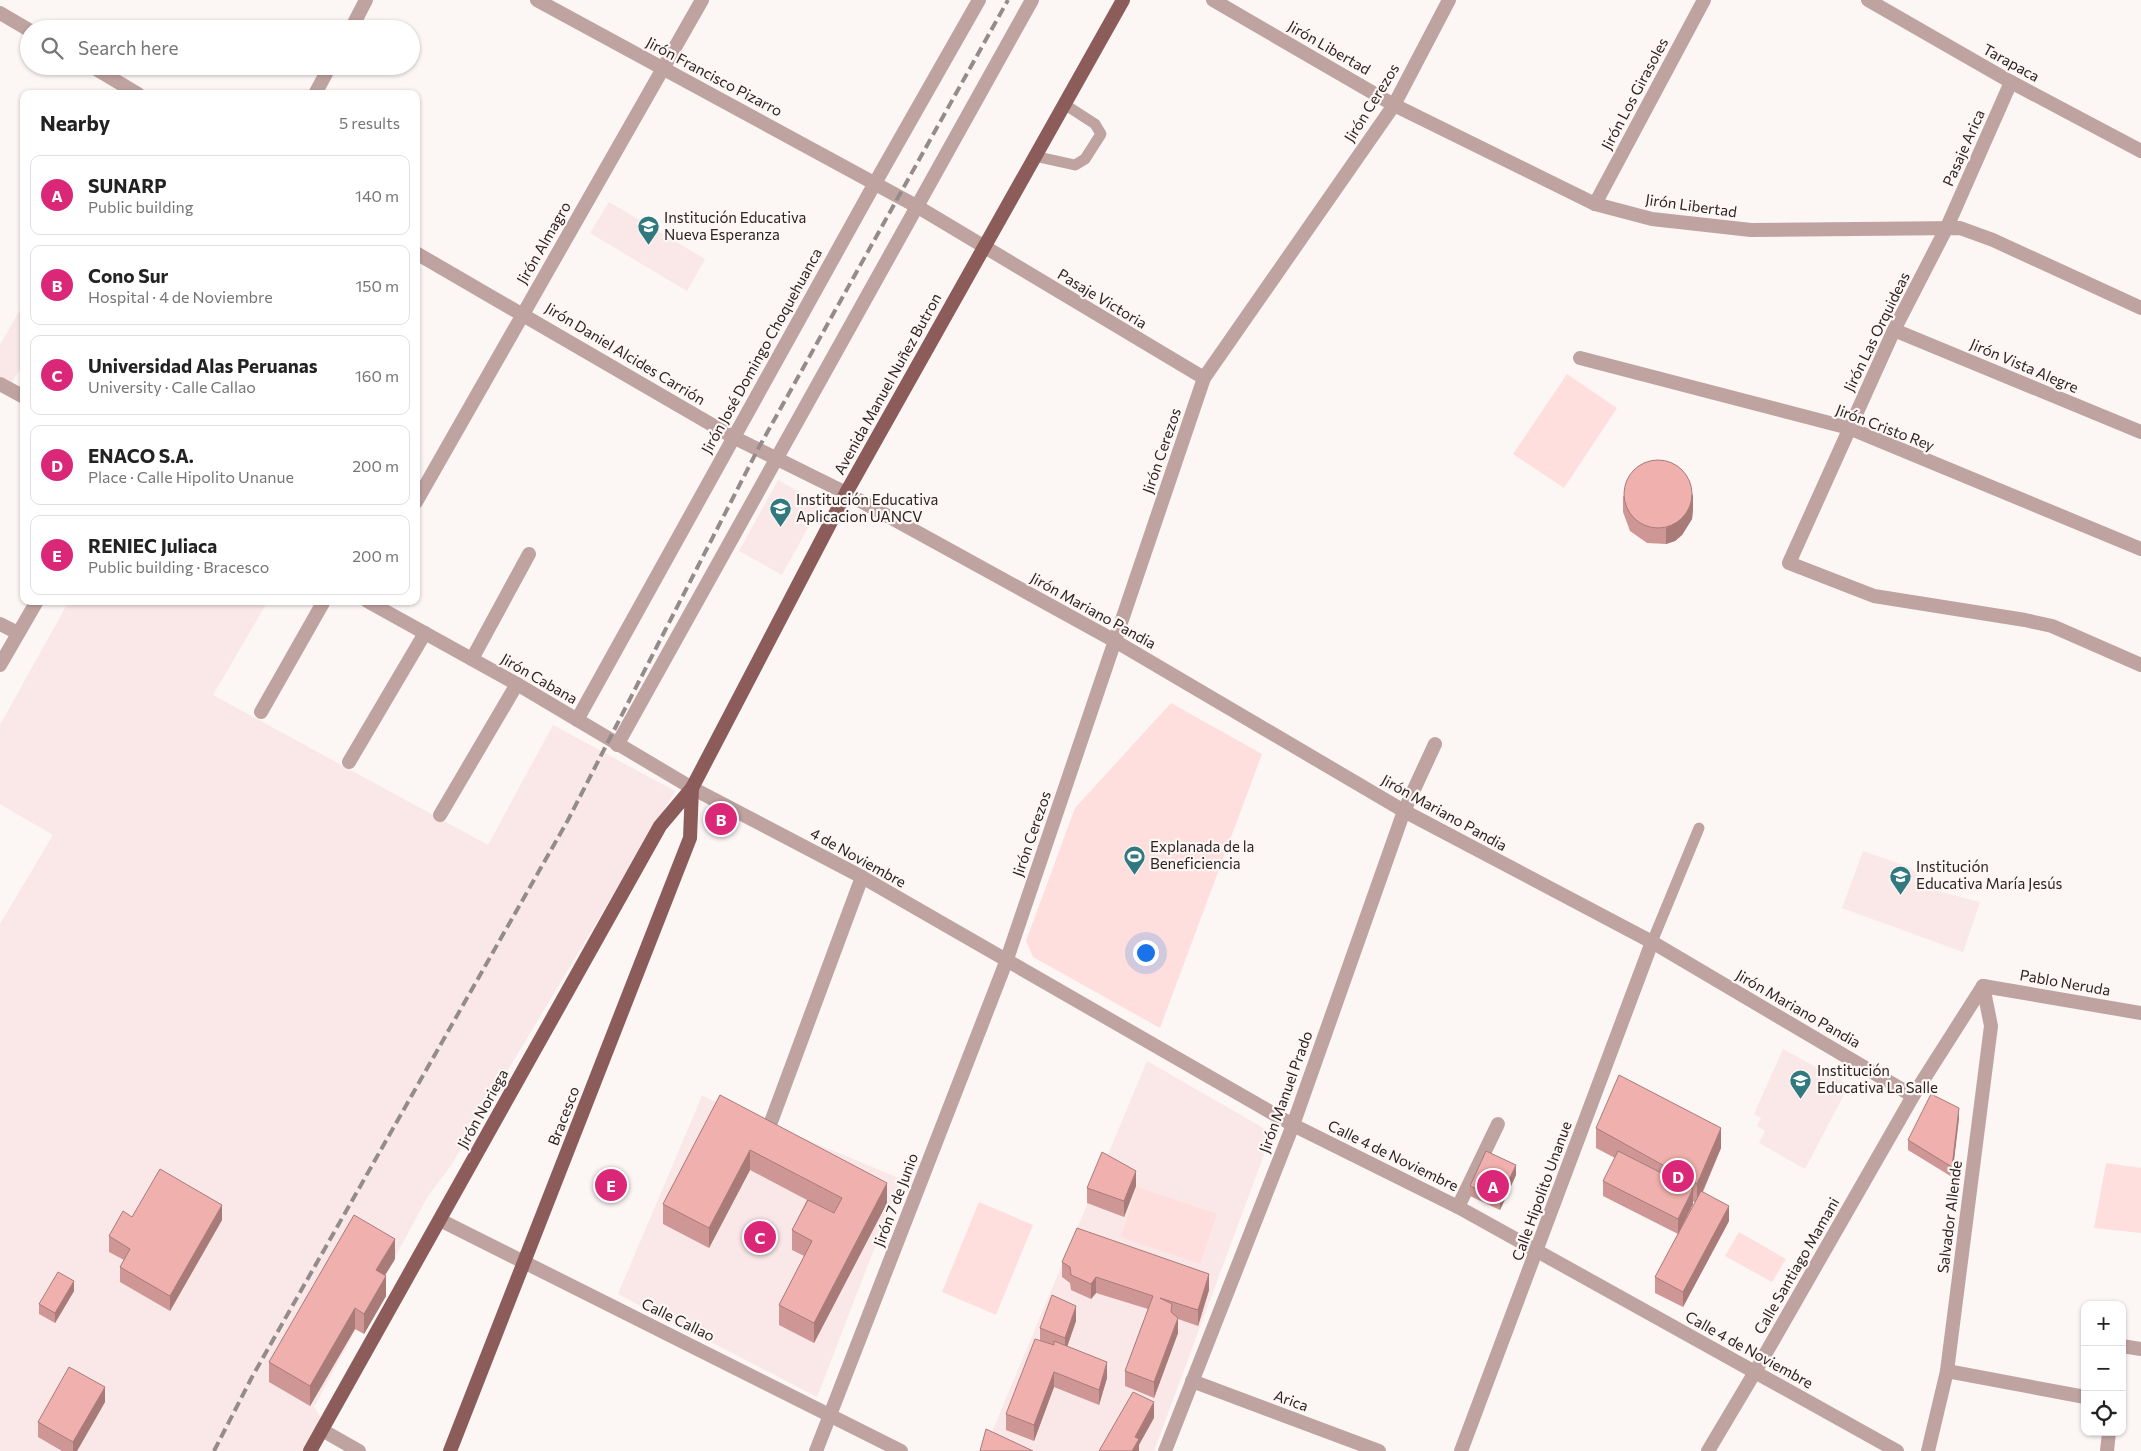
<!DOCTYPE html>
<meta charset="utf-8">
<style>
body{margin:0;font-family:Commissioner,sans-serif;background:#f6f6f6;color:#222}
.controls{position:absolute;right:15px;bottom:15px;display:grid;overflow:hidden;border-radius:10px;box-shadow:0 1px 4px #0004}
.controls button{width:45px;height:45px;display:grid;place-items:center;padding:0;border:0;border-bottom:1px solid #e0e0e0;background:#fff;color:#222;font:25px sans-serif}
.you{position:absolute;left:1145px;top:952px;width:18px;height:18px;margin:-12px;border:4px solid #fff;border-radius:50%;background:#1a73e8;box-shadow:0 0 0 8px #1a73e833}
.badge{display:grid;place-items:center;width:32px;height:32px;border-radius:50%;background:#db2777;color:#fff;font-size:16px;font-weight:700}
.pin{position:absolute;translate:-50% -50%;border:2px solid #fff;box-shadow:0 1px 5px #0006}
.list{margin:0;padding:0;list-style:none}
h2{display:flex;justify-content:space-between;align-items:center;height:65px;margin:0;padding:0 20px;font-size:21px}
h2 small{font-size:16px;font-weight:400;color:#767676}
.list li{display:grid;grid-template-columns:32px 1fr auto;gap:15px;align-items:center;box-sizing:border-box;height:80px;margin:0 10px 10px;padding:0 10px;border:1px solid #e0e0e0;border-radius:10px}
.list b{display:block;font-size:19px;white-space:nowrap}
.list p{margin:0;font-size:16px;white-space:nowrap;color:#767676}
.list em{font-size:16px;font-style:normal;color:#767676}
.icon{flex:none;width:28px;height:28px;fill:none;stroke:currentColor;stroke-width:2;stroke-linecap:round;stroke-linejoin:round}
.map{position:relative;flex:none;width:2141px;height:1451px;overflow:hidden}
.search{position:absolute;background:#fff;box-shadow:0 1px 4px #0004;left:20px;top:20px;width:400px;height:55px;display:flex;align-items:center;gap:12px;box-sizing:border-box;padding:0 18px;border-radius:28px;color:#767676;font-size:19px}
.panel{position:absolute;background:#fff;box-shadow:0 1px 4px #0004;left:20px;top:90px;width:400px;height:515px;border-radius:10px}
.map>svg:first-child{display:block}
.built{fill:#f9e8e7}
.green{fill:#ffdfdd}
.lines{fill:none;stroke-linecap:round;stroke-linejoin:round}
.service{stroke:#bfa3a1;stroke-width:11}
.minor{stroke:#bfa3a1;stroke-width:14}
.tertiary{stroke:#bfa3a1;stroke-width:14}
.primary{stroke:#8c5c5a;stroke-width:14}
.rail{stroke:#948c8b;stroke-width:4;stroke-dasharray:10 5;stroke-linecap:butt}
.wall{fill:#ce9795}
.shaded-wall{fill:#a87b79}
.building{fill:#f0b0ad;stroke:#a87b79}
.labels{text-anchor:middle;stroke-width:4.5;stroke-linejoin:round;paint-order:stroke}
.street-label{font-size:15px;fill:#2e2322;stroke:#fcf6f5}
.poi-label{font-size:15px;fill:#2e2322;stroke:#fcf6f5;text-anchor:start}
</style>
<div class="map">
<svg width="2141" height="1451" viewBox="0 0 2141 1451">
<rect width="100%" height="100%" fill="#fcf6f5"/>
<!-- built -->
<g class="built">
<polygon points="609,202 705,259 687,291 590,233"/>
<polygon points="24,303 24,362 11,384 0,378 0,345"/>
<polygon points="778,480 821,504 782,575 739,551"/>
<polygon points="69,601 268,601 213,695 488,845 553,725 675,791 450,1167 428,1196 314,1407 321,1418 304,1451 0,1451 0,924 53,835 0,804 0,725"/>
<polygon points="1863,851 1909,867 1922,878 1926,888 1980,902 1963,952 1842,908"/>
<polygon points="1783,1049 1849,1085 1805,1169 1759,1143 1765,1131 1757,1126 1761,1118 1754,1114"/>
<polygon points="1147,1061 1272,1133 1154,1451 984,1451"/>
<polygon points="702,1096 901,1179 817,1397 618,1294"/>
</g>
<!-- green -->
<g class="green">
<polygon points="1567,374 1617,408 1564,488 1513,454"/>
<polygon points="1171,703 1262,754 1160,1028 1033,957 1026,941 1075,808"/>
<polygon points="2106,1163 2141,1168 2141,1233 2094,1228"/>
<polygon points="1137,1187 1217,1214 1200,1264 1121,1237"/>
<polygon points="979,1202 1033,1225 996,1315 942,1292"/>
<polygon points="1739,1232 1786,1259 1772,1282 1725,1256"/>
</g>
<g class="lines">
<!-- service -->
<g class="service">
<polyline points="1034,156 1075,165 1085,159 1101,134 1095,124 1064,104"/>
<polyline points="1652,942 1699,828"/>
</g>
<!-- minor -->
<g class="minor">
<polyline points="537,0 918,207 1204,378"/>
<polyline points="1213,0 1394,105 1595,204 1652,219 1751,230 1960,228 1993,240 2141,308"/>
<polyline points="1868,0 2011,82 2141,151"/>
<polyline points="0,13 29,30"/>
<polyline points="351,29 366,0"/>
<polyline points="91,66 138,94"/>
<polyline points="2011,82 1947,227 1894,330 1789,563 1874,596 2025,620 2052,626 2141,665"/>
<polyline points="315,94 330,66"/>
<polyline points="1595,204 1704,0"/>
<polyline points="416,253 733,437 846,493 1115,641 1404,811 1652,942 1913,1096"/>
<polyline points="1894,330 2141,432"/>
<polyline points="1580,358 1849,428 2141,549"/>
<polyline points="416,502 702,0"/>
<polyline points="0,624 18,633"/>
<polyline points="472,659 529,554"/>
<polyline points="0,665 37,601"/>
<polyline points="261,712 324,601"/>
<path d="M 617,745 C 754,496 895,249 1032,0"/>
<polyline points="349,762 425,633"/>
<polyline points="692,788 862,877 1293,1125 1458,1207 1897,1451"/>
<polyline points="440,815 517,684"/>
<polyline points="1983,986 2141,1013"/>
<polyline points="768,1130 862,877"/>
<polyline points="1458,1207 1498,1124"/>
<polyline points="440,1220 901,1451"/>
<polyline points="2122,1346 2141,1349"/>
<polyline points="1947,1371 2085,1397"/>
<polyline points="1192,1381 1379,1451"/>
<polyline points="322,1430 359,1451"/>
<polyline points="816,1451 1006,962"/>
<polyline points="1165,1451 1293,1125 1404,811 1435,744"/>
<polyline points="1461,1451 1652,942"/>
<polyline points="1708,1451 1755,1372 1913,1096 1983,986"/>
<polyline points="1928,1451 1947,1371 1991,1026 1983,986"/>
<polyline points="2107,1451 2109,1432"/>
</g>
<!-- tertiary -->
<g class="tertiary">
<polyline points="0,384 24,397"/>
<polyline points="367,601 517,684 692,788"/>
<polyline points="577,720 875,183 979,0"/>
<polyline points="1006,962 1204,378 1394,105 1449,0"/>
</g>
<!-- primary -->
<g class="primary">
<polyline points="310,1451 660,826 692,788 846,493 1123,0"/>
<polyline points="450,1451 690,838 692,788"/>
</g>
<!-- rail -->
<polyline class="rail" points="214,1451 252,1377 568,820 758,449 1008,0"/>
</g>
<!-- wall -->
<g class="wall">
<polygon points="1623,496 1693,509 1692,519 1682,535 1675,541 1666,544 1647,543 1630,531 1623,512"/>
<polygon points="720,1095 887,1203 814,1343 779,1325 779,1305 804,1256 792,1250 792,1230 807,1200 750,1170 709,1248 663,1224 663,1204"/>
<polygon points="1959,1118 1952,1177 1908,1150 1908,1140"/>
<polygon points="1596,1128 1721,1148 1703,1192 1729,1221 1683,1307 1655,1293 1655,1277 1695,1203 1693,1201 1693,1204 1678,1234 1603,1196 1603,1181 1615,1158 1596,1148"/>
<polygon points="1516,1175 1500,1210 1470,1196 1470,1186"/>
<polygon points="1136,1186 1124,1217 1087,1203 1087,1188"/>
<polygon points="222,1220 170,1311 120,1282 120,1267 124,1260 109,1252 109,1236"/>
<polygon points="395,1259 385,1275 386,1296 364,1334 355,1329 310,1406 269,1382 269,1362"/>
<polygon points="1062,1262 1209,1290 1198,1326 1178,1319 1178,1333 1154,1398 1125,1386 1125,1371 1148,1309 1096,1293 1091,1299 1071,1290 1070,1283 1062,1277"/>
<polygon points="74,1291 55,1323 39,1314 39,1304"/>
<polygon points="1076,1321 1067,1346 1107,1378 1099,1405 1054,1387 1034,1441 1006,1430 1006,1414 1040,1340 1040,1328"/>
<polygon points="105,1402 77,1451 62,1451 38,1437 38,1422"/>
</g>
<!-- shaded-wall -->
<g class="shaded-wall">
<polygon points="1693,494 1693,509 1692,519 1682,535 1675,541 1666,544 1666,529"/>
<polygon points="1959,1108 1959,1118 1952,1177 1952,1167"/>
<polygon points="1721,1128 1721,1148 1697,1204 1697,1184"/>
<polygon points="750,1150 750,1170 709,1248 709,1228"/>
<polygon points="1516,1165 1516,1175 1500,1210 1500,1199"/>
<polygon points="1136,1171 1136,1186 1124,1217 1124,1201"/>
<polygon points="887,1183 887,1203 814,1343 814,1323"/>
<polygon points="1693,1189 1693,1204 1678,1234 1678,1219"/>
<polygon points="222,1205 222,1220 170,1311 170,1296"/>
<polygon points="1729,1206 1729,1221 1683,1307 1683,1292"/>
<polygon points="395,1239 395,1259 376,1290 376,1270"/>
<polygon points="1209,1274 1209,1290 1198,1326 1198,1310"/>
<polygon points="386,1276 386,1296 364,1334 364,1314"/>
<polygon points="1096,1277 1096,1293 1091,1299 1091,1284"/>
<polygon points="74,1281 74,1291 55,1323 55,1313"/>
<polygon points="1076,1306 1076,1321 1065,1353 1065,1338"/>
<polygon points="355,1308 355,1329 310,1406 310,1386"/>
<polygon points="1178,1318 1178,1333 1154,1398 1154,1382"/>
<polygon points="1107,1362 1107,1378 1099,1405 1099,1390"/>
<polygon points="1054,1372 1054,1387 1034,1441 1034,1425"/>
<polygon points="105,1387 105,1402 77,1451 73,1451 73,1442"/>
<polygon points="1154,1402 1154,1418 1139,1445 1139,1451 1132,1451 1135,1437"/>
</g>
<!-- building -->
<g class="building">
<circle cx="1658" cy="494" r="34"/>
<polygon points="1619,1075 1721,1128 1697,1184 1596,1128"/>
<polygon points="1931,1094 1959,1108 1952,1167 1908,1140"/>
<polygon points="720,1095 887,1183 814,1323 779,1305 812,1241 792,1230 808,1200 834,1213 842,1198 750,1150 709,1228 663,1204"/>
<polygon points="1486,1151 1516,1165 1500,1199 1470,1186"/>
<polygon points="1618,1151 1693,1189 1678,1219 1603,1181"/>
<polygon points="1102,1152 1136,1171 1124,1201 1087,1188"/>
<polygon points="160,1169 222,1205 170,1296 120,1267 130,1249 109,1236 123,1211 132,1217"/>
<polygon points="1701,1191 1729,1206 1683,1292 1655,1277"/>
<polygon points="354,1215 395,1239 376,1270 386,1276 364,1314 355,1308 310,1386 269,1362"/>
<polygon points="1077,1228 1209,1274 1198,1310 1160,1298 1172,1304 1171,1312 1178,1318 1154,1382 1125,1371 1153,1296 1096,1277 1091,1284 1071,1275 1070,1267 1062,1262"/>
<polygon points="58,1272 74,1281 55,1313 39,1304"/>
<polygon points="1052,1295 1076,1306 1065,1338 1040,1328"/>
<polygon points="1035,1339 1054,1345 1054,1341 1107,1362 1099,1390 1054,1372 1034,1425 1006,1414"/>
<polygon points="69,1367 105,1387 73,1442 38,1422"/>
<polygon points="1133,1392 1154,1402 1135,1437 1139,1439 1132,1451 1099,1451"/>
<polygon points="986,1429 1033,1451 980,1451"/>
</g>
<!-- icons -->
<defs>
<symbol id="school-pin" viewBox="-11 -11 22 30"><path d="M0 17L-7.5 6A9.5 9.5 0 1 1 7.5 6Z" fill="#30797e" stroke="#fcf6f5"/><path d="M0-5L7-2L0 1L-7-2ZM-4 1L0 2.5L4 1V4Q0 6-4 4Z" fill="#fff"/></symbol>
<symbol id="stadium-pin" viewBox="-11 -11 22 30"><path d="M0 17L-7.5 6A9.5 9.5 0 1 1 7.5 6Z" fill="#30797e" stroke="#fcf6f5"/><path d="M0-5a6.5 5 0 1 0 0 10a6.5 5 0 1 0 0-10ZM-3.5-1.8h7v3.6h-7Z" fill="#fff"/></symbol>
</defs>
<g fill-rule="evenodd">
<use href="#school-pin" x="636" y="214" width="25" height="34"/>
<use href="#school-pin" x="768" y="496" width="25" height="34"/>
<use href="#stadium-pin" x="1122" y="844" width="25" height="34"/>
<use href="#school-pin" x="1888" y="864" width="25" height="34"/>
<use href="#school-pin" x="1788" y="1068" width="25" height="34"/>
</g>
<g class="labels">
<!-- street labels -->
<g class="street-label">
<text transform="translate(1329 48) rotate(30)" y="5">Jirón Libertad</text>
<text transform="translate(2011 63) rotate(29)" y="5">Tarapaca</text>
<text transform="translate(714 77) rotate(28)" y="5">Jirón Francisco Pizarro</text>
<text transform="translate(1635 94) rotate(-62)" y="5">Jirón Los Girasoles</text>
<text transform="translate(1372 103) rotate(-58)" y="5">Jirón Cerezos</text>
<text transform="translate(1964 148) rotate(-66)" y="5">Pasaje Arica</text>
<text transform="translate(1691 206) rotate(8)" y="5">Jirón Libertad</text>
<text transform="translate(544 243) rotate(-60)" y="5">Jirón Almagro</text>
<text transform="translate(1102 299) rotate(31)" y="5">Pasaje Victoria</text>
<text transform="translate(1877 332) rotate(-64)" y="5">Jirón Las Orquideas</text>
<text transform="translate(762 351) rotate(-61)" y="5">Jirón José Domingo Choquehuanca</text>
<text transform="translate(625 354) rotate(31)" y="5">Jirón Daniel Alcides Carrión</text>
<text transform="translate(2024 366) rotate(23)" y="5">Jirón Vista Alegre</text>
<text transform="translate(888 384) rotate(-61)" y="5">Avenida Manuel Nuñez Butron</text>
<text transform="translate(1885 428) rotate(21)" y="5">Jirón Cristo Rey</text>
<text transform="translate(1162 451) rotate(-71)" y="5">Jirón Cerezos</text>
<text transform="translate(1093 611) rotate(29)" y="5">Jirón Mariano Pandia</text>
<text transform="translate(539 679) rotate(30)" y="5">Jirón Cabana</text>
<text transform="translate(1444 813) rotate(29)" y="5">Jirón Mariano Pandia</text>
<text transform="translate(1032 834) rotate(-71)" y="5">Jirón Cerezos</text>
<text transform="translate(858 858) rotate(29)" y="5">4 de Noviembre</text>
<text transform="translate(2065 983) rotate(10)" y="5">Pablo Neruda</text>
<text transform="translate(1798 1009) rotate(30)" y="5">Jirón Mariano Pandia</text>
<text transform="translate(1286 1092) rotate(-70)" y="5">Jirón Manuel Prado</text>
<text transform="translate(483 1109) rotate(-61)" y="5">Jirón Noriega</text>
<text transform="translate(564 1116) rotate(-69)" y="5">Bracesco</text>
<text transform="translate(1393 1156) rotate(26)" y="5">Calle 4 de Noviembre</text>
<text transform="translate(1542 1191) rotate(-70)" y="5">Calle Hipolito Unanue</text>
<text transform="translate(896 1200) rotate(-69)" y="5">Jirón 7 de Junio</text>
<text transform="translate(1950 1217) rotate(-83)" y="5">Salvador Allende</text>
<text transform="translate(1797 1266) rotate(-60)" y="5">Calle Santiago Mamani</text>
<text transform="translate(678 1320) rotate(26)" y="5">Calle Callao</text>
<text transform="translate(1749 1350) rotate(29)" y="5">Calle 4 de Noviembre</text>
<text transform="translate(1291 1401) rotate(20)" y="5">Arica</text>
</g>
<!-- poi labels -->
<g class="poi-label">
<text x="664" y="223">Institución Educativa<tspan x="664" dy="17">Nueva Esperanza</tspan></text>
<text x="796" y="505">Institución Educativa<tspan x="796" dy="17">Aplicacion UANCV</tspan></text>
<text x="1150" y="852">Explanada de la<tspan x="1150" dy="17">Beneficiencia</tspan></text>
<text x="1916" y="872">Institución<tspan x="1916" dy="17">Educativa María Jesús</tspan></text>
<text x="1817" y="1076">Institución<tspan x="1817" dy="17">Educativa La Salle</tspan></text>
</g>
</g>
</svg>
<div class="controls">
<button>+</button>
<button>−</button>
<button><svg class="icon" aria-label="locate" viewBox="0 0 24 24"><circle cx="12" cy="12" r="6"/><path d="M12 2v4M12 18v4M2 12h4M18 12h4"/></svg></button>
</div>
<div class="you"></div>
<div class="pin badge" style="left:1493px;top:1186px">A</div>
<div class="pin badge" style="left:721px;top:819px">B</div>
<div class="pin badge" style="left:760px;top:1237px">C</div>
<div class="pin badge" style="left:1678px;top:1176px">D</div>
<div class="pin badge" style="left:611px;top:1185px">E</div>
<div class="search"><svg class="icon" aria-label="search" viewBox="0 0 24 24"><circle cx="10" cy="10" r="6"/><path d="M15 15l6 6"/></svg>Search here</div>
<section class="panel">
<h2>Nearby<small>5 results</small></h2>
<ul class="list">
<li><span class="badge">A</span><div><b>SUNARP</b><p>Public building</p></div><em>140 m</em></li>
<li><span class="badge">B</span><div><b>Cono Sur</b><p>Hospital · 4 de Noviembre</p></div><em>150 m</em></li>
<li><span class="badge">C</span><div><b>Universidad Alas Peruanas</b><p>University · Calle Callao</p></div><em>160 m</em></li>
<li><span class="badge">D</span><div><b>ENACO S.A.</b><p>Place · Calle Hipolito Unanue</p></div><em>200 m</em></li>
<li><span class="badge">E</span><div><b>RENIEC Juliaca</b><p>Public building · Bracesco</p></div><em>200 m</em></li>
</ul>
</section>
</div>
